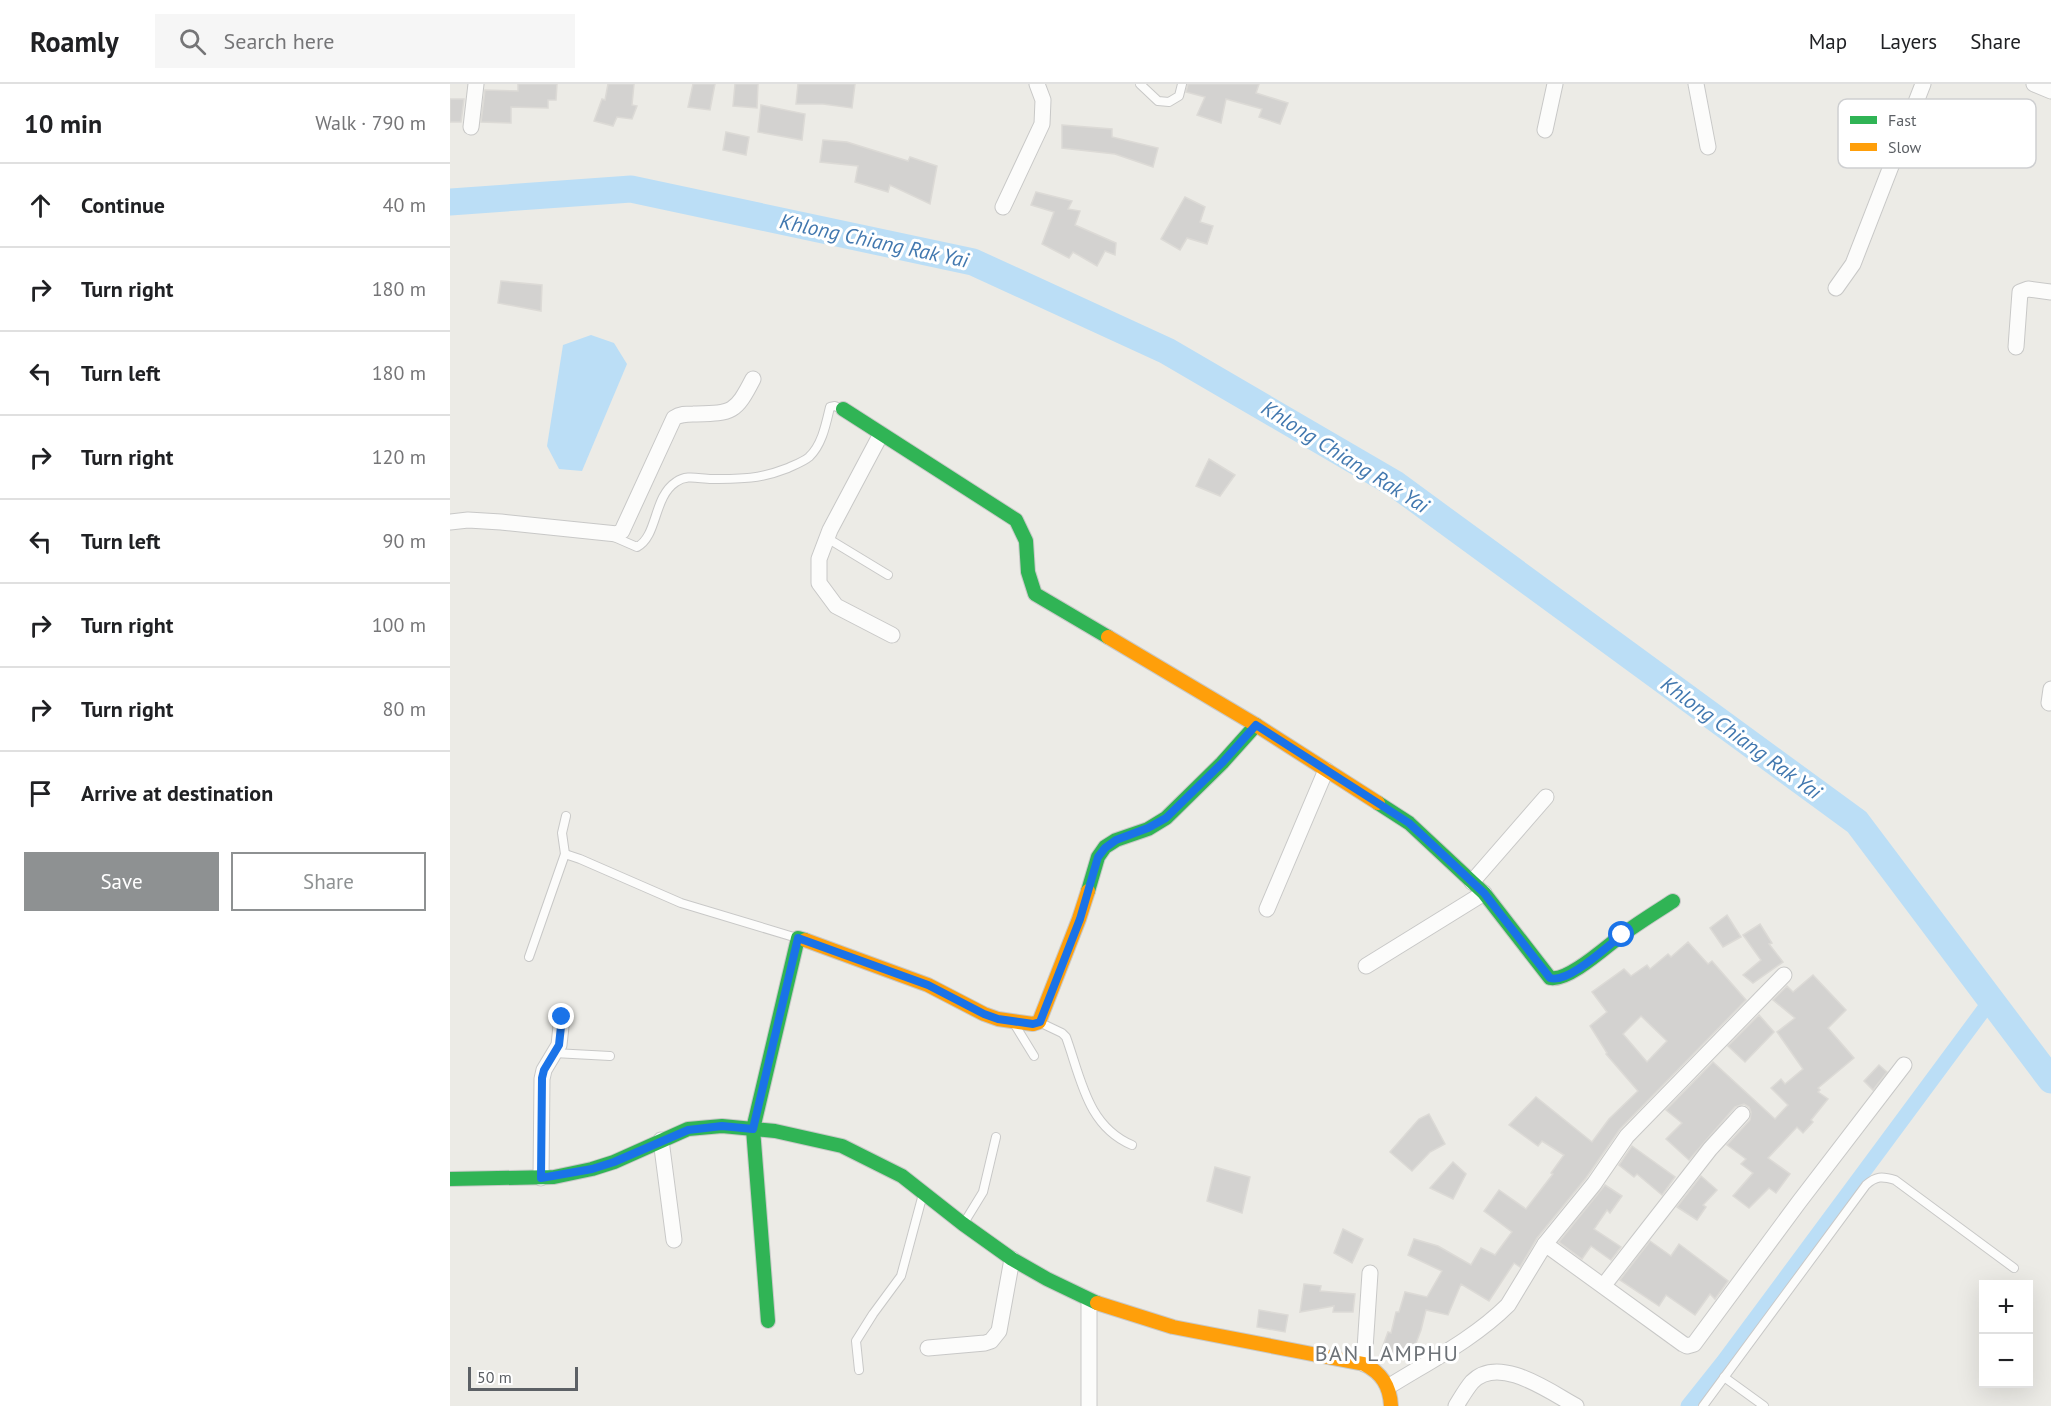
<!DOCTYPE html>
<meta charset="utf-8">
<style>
body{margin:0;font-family:"PT Sans",sans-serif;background:#f6f6f6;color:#202124}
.controls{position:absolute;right:18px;bottom:18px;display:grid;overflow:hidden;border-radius:0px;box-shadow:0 6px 24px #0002}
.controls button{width:54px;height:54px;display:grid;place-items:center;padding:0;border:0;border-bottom:2px solid #e0e0e0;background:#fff;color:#202124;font:30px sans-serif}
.scale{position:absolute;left:18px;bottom:15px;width:110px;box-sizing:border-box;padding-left:6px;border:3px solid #5c6065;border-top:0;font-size:16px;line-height:21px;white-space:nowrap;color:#5c6065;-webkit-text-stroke:4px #fff;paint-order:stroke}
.stop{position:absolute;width:18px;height:18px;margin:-14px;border:4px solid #1a73e8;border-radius:50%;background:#fff}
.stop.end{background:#1a73e8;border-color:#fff;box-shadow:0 2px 6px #0008}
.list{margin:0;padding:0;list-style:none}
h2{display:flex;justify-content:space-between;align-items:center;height:78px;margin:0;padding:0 24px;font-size:26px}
h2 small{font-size:20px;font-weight:400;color:#757577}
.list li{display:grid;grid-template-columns:39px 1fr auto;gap:18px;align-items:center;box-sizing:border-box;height:84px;padding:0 24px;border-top:2px solid #e0e0e0}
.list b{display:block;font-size:22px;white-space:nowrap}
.list em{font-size:20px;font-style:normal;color:#757577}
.actions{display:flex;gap:12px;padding:18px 24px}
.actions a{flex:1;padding:14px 0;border:2px solid #8e9192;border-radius:0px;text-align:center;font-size:21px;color:#8e9192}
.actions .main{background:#8e9192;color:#fff}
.icon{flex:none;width:33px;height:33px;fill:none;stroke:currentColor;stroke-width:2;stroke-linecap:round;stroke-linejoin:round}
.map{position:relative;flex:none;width:1601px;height:1322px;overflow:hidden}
header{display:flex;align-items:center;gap:36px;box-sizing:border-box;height:84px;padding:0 30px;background:#fff;border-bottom:2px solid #e0e0e0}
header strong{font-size:28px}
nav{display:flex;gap:33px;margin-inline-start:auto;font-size:21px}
.search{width:420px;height:54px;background:#f6f6f6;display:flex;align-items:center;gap:15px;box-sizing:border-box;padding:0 21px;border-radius:0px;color:#757577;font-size:22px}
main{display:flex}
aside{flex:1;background:#fff}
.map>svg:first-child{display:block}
.water{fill:#bbdef6}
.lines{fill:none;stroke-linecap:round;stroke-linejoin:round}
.canal{stroke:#bbdef6;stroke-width:15}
.river{stroke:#bbdef6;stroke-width:27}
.building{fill:#d3d2d0;stroke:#dcdad6;stroke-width:1.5;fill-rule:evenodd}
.lane-casing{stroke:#c8c8c7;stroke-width:10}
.street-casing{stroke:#c8c8c7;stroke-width:17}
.fast-casing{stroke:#c9c9c8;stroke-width:16}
.slow-casing{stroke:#c9c9c8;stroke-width:16}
.lane{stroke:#fcfcfb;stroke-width:8}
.street{stroke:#fcfcfb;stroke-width:15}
.fast{stroke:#30b455;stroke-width:14}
.slow{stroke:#ff9f0a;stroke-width:14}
.route{stroke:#1a73e8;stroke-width:8}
.labels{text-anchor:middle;stroke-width:6;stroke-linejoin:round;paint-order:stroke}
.water-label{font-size:21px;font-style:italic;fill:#4278af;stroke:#fff}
.quarter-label{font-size:22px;letter-spacing:1.5px;fill:#6d7277;stroke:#fff}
.key{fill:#fff;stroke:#cecfd1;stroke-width:1.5}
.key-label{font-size:16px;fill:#5c6065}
</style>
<header>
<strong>Roamly</strong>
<div class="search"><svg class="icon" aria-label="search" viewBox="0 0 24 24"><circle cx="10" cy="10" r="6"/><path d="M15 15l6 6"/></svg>Search here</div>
<nav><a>Map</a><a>Layers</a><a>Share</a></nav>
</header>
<main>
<aside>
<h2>10 min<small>Walk · 790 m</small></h2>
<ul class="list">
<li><svg class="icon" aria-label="ahead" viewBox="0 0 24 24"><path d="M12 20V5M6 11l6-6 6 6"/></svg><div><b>Continue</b></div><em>40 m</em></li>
<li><svg class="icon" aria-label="right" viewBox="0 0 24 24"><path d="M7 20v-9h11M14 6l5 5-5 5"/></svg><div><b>Turn right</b></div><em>180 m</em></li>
<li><svg class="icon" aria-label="left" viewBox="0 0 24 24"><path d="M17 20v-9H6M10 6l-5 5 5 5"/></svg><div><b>Turn left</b></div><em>180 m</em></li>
<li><svg class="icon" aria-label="right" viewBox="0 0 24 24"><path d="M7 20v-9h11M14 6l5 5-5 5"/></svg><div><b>Turn right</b></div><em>120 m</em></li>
<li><svg class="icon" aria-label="left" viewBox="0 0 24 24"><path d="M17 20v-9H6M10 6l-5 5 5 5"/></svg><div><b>Turn left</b></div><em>90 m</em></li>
<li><svg class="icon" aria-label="right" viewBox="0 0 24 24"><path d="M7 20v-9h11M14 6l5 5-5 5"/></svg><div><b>Turn right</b></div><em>100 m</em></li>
<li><svg class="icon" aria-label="right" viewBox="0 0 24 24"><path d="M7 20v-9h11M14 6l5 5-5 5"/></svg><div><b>Turn right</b></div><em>80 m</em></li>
<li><svg class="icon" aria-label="arrive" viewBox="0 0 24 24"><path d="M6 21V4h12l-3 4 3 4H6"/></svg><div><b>Arrive at destination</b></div></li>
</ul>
<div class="actions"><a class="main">Save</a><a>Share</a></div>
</aside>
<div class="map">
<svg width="1601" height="1322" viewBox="0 0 1601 1322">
<rect width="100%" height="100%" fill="#ecebe6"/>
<!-- water -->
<polygon class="water" points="141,251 164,259 177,280 132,387 109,385 97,362 113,261"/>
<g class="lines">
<!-- canal -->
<polyline class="canal" points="1238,1322 1273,1278 1541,916"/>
<!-- river -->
<polyline class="river" points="0,118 181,105 523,178 717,267 945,400 1407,738 1601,996"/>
</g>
<!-- building -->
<g class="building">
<polygon points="68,0 107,0 106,16 98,16 98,24 61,23 61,39 31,38 35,6 68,7"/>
<polygon points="158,0 184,0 182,21 187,22 182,35 167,33 163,42 144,37 152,15 155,16"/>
<polygon points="243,0 265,0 260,26 238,23"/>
<polygon points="285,0 308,0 307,24 283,22"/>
<polygon points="348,0 405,0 402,24 373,20 346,20"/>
<polygon points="738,0 809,0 806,9 838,19 830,40 809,33 812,25 776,15 771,39 747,31 755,13 736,8"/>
<polygon points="0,15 14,15 11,38 0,38"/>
<polygon points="311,21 355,30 352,56 308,48"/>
<polygon points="612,41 662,45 662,53 708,64 703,83 665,70 612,64"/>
<polygon points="276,48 299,53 296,71 273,66"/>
<polygon points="373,56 397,58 458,77 460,73 487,82 480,120 440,101 438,108 405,98 408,82 370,78"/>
<polygon points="586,108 622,117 618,125 630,127 625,141 666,159 665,171 655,167 647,182 623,168 619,174 592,160 604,128 581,121"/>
<polygon points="735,113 755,123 750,138 763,142 757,160 737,154 730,166 711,155"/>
<polygon points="51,197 92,201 91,227 48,219"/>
<polygon points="759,375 785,391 770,412 746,402"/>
<polygon points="1277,831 1291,853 1273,863 1260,844"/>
<polygon points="1310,840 1322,859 1319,860 1333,878 1303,899 1293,891 1311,876 1293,851"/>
<path d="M 1238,858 L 1258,880 L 1262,877 L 1296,916 L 1170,1045 L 1136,1094 L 1087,1154 L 1070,1183 L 1064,1179 L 1039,1217 L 1011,1200 L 998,1231 L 976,1226 L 971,1246 L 960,1275 L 931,1267 L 938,1248 L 941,1249 L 946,1228 L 949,1228 L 955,1208 L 977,1213 L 992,1187 L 958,1171 L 964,1155 L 988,1162 L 1021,1181 L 1031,1164 L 1045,1171 L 1062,1148 L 1034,1127 L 1049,1106 L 1076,1125 L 1103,1090 L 1101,1089 L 1114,1071 L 1092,1057 L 1088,1062 L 1059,1041 L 1086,1013 L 1142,1058 L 1159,1035 L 1188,1007 L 1156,970 L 1157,969 L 1140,942 L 1157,928 L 1142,908 L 1174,885 L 1181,892 L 1197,881 L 1200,885 L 1218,870 L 1221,873 ZM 1191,932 L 1217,957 L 1197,978 L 1173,950 Z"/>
<polygon points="1363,891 1396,926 1378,944 1404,974 1368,1004 1370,1006 1368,1008 1378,1015 1361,1036 1363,1038 1353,1049 1347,1043 1318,1074 1340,1090 1326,1109 1319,1104 1299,1124 1283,1112 1303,1089 1291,1080 1296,1075 1277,1061 1300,1036 1301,1028 1299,1023 1294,1020 1285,1023 1239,1076 1216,1055 1232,1039 1216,1026 1263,978 1325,1035 1338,1021 1321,1004 1331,995 1335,1000 1353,985 1327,948 1345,934 1323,916 1337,902 1343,908"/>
<polygon points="1309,931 1324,948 1295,978 1278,962"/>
<polygon points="1429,981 1437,988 1423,1006 1414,997"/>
<polygon points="979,1030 995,1060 980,1068 962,1087 940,1068 969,1035"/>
<polygon points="1182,1062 1225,1093 1212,1111 1187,1090 1184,1093 1169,1081"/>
<polygon points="1003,1078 1016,1090 1003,1115 980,1104"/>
<polygon points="765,1083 800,1093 792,1129 757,1117"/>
<polygon points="1251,1092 1267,1106 1253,1121 1256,1123 1247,1136 1227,1123"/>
<polygon points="1155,1101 1172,1112 1160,1129 1157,1126 1144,1145 1171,1163 1161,1176 1141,1162 1132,1175 1109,1158"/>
<polygon points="893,1145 913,1155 902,1179 884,1169"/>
<polygon points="1200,1157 1221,1172 1229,1160 1278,1197 1265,1215 1260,1210 1245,1231 1216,1211 1209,1222 1170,1196"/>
<polygon points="854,1200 871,1202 870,1207 905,1210 903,1228 883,1228 884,1222 850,1228"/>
<polygon points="809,1226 838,1231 835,1248 807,1243"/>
</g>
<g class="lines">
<defs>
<g id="lane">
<polyline points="690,0 708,17 719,18 729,12 732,0"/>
<path d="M 164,453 L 187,463 C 208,452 203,413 226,398 C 237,390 249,395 262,395 C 292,395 310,395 338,384 C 344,381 353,378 359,373 C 372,361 376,340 380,323 L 385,322 L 391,325"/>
<polyline points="377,454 438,491"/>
<polyline points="115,770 112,749 116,732"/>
<polyline points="79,873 115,770 130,775 231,819 347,854"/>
<path d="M 591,939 L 612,949 L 616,953 C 631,994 637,1042 682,1061"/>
<polyline points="565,941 584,972"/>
<polyline points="104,969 160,972"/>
<polyline points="514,1139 533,1108 546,1053"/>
<polyline points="409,1286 406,1257 423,1230 451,1192 473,1110"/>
<polyline points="1274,1293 1314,1322"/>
<path d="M 1253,1322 L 1416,1101 C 1426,1092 1432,1092 1445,1096 L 1564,1184"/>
</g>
<g id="street">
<polyline points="1246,0 1258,63"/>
<polyline points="1584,0 1601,7"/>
<polyline points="21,43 26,0"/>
<polyline points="1095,46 1105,0"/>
<polyline points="553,123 592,40 593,16 587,0"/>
<polyline points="1386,204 1403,180 1473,0"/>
<polyline points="1566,263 1570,208 1578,205 1601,208"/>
<polyline points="431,350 380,446 369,475 369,499 386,522 442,551"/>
<path d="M 0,438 L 18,436 L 51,438 L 167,450 L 172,447 L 224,334 C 230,330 236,330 243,330 C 282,329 285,330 303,295"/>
<polyline points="1599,619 1601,605"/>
<polyline points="1022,798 1096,713"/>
<polyline points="817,825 876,686"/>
<polyline points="916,882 1034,809"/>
<polyline points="211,1056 224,1156"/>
<polyline points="91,1094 92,995 94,986 109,961 112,933"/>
<polyline points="1095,1160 1144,1100 1177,1052 1334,891"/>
<polyline points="1154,1201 1260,1065 1292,1030"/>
<polyline points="639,1216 639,1322"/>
<polyline points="478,1264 535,1259 541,1257 549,1247 562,1175"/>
<polyline points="914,1280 920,1189"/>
<path d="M 938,1303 C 978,1278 1024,1255 1058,1221 L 1095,1160 L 1233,1260 L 1237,1262 L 1244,1260 L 1349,1118 L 1454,981"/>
<path d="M 1006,1322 C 1011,1314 1016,1305 1022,1298 C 1049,1270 1100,1308 1126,1322"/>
</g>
<g id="fast">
<polyline points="393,325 566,436 576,457 578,488 585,510 658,553"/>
<path d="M 928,719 L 959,739 L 1034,809 L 1100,894 C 1118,898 1157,862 1172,851 C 1188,839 1206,828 1223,817"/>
<polyline points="638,807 648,773 655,763 666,756 698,745 716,734 772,679 806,641"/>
<polyline points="0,1095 104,1093 142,1085 164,1078 238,1045 272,1042 325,1047 392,1062 452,1092 513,1140 562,1175 597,1195 647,1219"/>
<polyline points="318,1237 303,1045 348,854 355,856"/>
</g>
<g id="slow">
<polyline points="658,553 806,641 928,719"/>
<polyline points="355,856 478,901 534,930 548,935 583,940 589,938 629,835 638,807"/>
<path d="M 647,1219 L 723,1243 L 914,1280 C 932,1289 940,1302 941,1322"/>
</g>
</defs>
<!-- lane casing -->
<use href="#lane" class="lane-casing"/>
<!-- street casing -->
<use href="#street" class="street-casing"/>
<!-- fast casing -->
<use href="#fast" class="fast-casing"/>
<!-- slow casing -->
<use href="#slow" class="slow-casing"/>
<!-- lane -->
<use href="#lane" class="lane"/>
<!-- street -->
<use href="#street" class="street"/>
<!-- fast -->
<use href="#fast" class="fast"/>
<!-- slow -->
<use href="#slow" class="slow"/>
</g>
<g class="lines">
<!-- route -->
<path class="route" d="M 112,933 L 109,961 L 94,986 L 92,994 L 91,1094 L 142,1085 L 164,1078 L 238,1046 L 272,1042 L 303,1045 L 348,854 L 478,901 L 534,930 L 548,935 L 583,940 L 590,938 L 630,835 L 648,773 L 655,764 L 666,756 L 698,744 L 716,734 L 772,679 L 806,641 L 959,739 L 1034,809 L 1100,894 C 1118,900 1157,862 1172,851"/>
</g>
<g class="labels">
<!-- water labels -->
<g class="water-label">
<text transform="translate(424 157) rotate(12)" y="7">Khlong Chiang Rak Yai</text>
<text transform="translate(895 373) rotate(32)" y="7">Khlong Chiang Rak Yai</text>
<text transform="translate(1291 654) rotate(36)" y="7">Khlong Chiang Rak Yai</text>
</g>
<!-- quarter labels -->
<g class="quarter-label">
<text x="937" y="1277">BAN LAMPHU</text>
</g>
</g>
<!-- legend -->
<rect x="1388" y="15" width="198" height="69" rx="9" class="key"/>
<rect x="1400" y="32" width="27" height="8" fill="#30b455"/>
<rect x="1400" y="59" width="27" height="8" fill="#ff9f0a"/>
<g class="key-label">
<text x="1438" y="42">Fast</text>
<text x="1438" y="69">Slow</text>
</g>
</svg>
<div class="controls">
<button>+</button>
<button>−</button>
</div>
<div class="scale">50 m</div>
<div class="stop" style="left:1172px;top:851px"></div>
<div class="stop end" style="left:112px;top:933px"></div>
</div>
</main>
